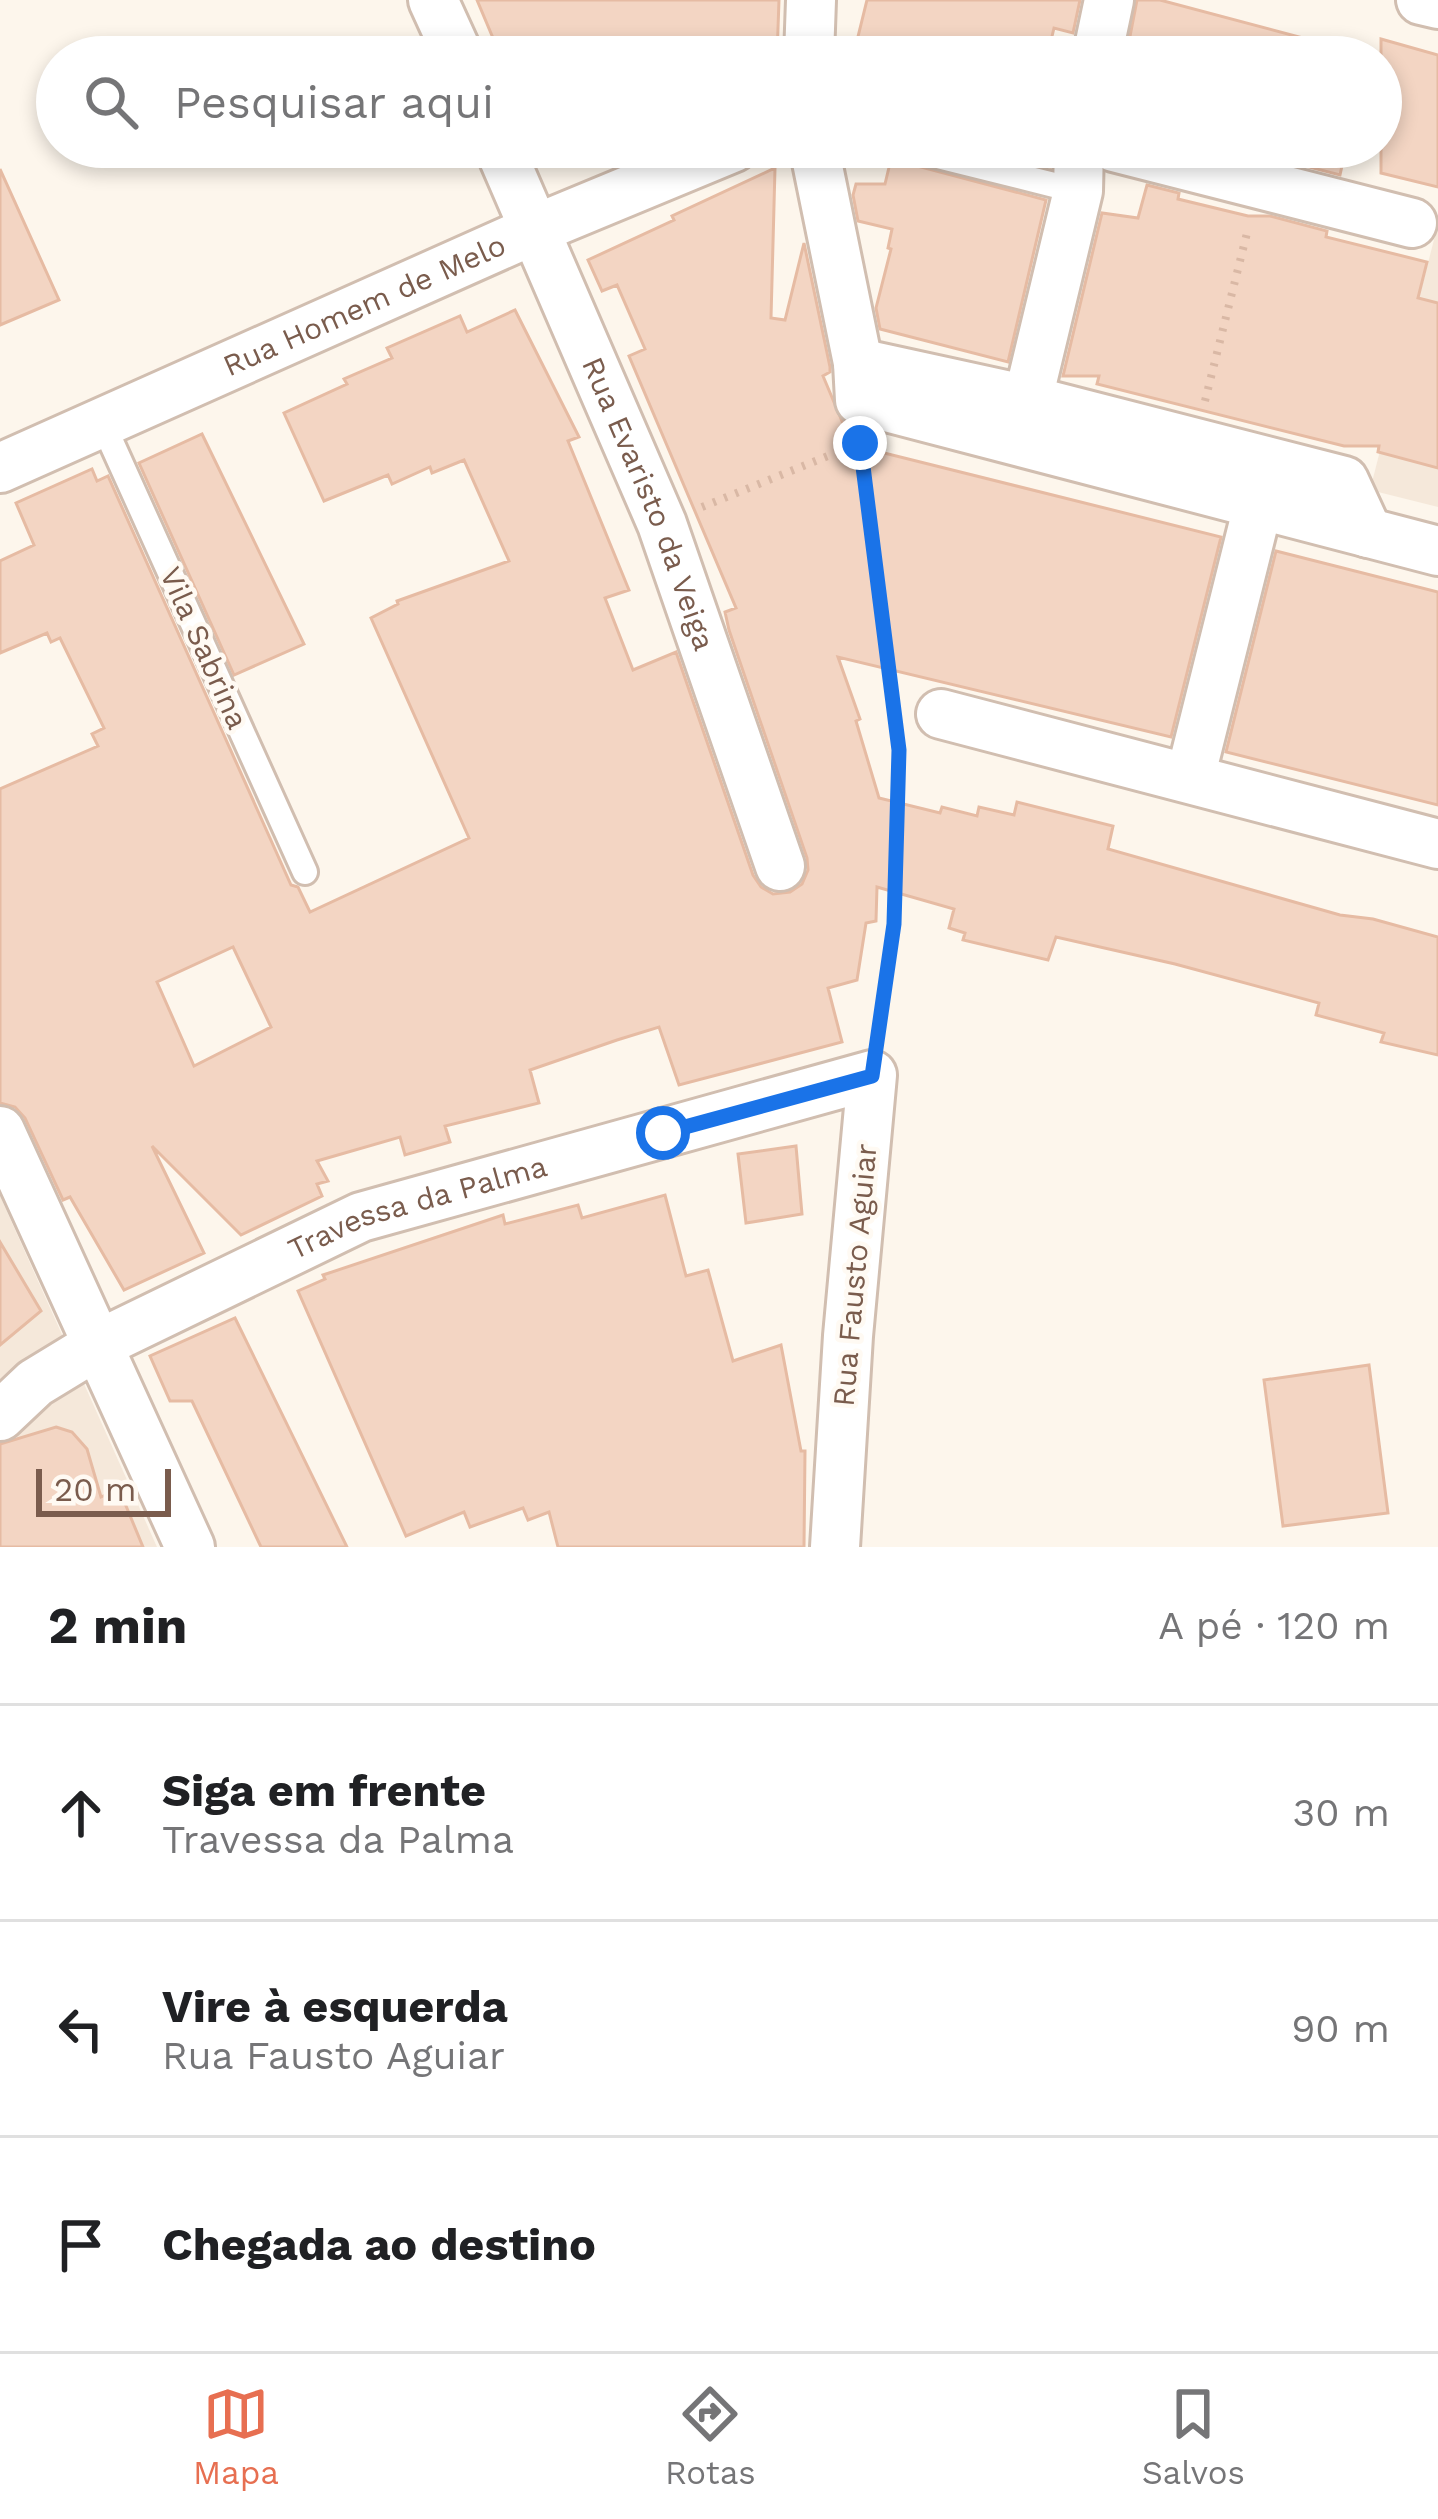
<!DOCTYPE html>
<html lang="pt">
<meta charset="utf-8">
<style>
body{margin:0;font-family:"Work Sans",sans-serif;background:#f6f6f6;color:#202124}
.scale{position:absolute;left:36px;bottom:30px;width:135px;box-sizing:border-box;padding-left:12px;border:6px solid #7a5c4d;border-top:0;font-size:33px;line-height:42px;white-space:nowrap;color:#7a5c4d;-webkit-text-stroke:9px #fffaf3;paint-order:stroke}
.stop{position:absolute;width:36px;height:36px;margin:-27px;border:9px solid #1a73e8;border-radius:50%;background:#fff}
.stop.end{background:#1a73e8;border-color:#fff;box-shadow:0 3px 12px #0008}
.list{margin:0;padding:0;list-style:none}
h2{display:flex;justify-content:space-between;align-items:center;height:156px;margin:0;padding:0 48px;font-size:51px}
h2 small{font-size:39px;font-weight:400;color:#757577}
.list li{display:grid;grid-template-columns:78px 1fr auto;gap:36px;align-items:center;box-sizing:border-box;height:216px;padding:0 48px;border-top:3px solid #e0e0e0}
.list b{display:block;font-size:45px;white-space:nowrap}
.list p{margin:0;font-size:39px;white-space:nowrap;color:#757577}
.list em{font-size:39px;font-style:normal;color:#757577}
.icon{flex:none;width:66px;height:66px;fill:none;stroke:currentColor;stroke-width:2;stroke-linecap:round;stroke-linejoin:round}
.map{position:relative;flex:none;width:1438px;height:1547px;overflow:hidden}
.search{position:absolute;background:#fff;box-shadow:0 6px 18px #0003;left:36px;right:36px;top:36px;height:132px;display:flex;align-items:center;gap:30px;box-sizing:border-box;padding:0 42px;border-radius:66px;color:#757577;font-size:45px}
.sheet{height:804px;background:#fff}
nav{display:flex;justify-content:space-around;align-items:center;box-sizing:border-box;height:168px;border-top:3px solid #e0e0e0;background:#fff;font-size:33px;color:#757577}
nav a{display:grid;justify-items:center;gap:6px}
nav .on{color:#e76f51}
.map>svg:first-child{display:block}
.residential{fill:#f5e8da}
.building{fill:#f3d5c3;stroke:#e6bba3;stroke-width:3;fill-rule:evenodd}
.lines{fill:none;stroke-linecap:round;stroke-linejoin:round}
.lane-casing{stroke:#d1beb0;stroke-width:30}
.street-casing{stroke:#d1beb0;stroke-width:54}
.path{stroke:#d9b8a5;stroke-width:8;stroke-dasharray:3 9;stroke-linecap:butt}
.lane{stroke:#fff;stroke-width:24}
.street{stroke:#fff;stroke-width:48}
.route{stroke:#1a73e8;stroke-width:15}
.labels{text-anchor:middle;stroke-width:9;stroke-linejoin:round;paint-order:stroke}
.street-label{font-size:30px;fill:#7a5c4d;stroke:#fffaf3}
</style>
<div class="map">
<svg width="1438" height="1547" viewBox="0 0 1438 1547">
<rect width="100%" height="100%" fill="#fdf6ec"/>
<!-- residential -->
<g class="residential">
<polygon points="1438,224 1438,507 1370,490"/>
<polygon points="0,1196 157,1547 0,1547"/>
</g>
<!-- building -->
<g class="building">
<polygon points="477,0 779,0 777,57 501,57"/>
<polygon points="867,0 1080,0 1073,33 1054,28 1047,57 853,57"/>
<polygon points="1137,0 1160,0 1329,45 1328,57 1126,57"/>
<polygon points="1381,39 1438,55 1438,187 1381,173"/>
<polygon points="970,147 1050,147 1050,167"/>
<polygon points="1309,147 1346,147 1340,175 1305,166"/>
<polygon points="891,159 1046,200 1008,362 880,329 876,308 891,249 888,248 892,229 858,221 853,195 856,184 885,184"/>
<path d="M 775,168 L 771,318 L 785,320 L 804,243 L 830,367 L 830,372 L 823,376 L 852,445 L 1221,537 L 1171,737 L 838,657 L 860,719 L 856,721 L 879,798 L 940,813 L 942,807 L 977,816 L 979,807 L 1014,815 L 1017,802 L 1113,826 L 1108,849 L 1340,915 L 1373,919 L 1438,937 L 1438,1055 L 1381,1042 L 1384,1033 L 1316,1015 L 1319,1003 L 1175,964 L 1056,937 L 1048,960 L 963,940 L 965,933 L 949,928 L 954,909 L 877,887 L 876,921 L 866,923 L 857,980 L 828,988 L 842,1042 L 679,1085 L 659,1027 L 617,1040 L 530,1070 L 539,1103 L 445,1126 L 450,1142 L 405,1155 L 400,1137 L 317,1161 L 328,1181 L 317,1184 L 322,1196 L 241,1235 L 152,1146 L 204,1253 L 124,1290 L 70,1197 L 63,1200 L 25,1118 L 15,1107 L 0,1103 L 0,789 L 98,746 L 92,734 L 104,728 L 60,638 L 51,642 L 47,633 L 0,653 L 0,561 L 34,545 L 16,503 L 92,469 L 97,481 L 108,476 L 291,885 L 298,887 L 310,912 L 469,838 L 371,618 L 398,604 L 397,601 L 509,561 L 464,460 L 432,473 L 430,467 L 392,484 L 388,475 L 324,501 L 284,413 L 347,384 L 344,379 L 392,358 L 387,348 L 460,316 L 467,332 L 515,310 L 579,437 L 568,441 L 629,590 L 605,598 L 633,670 L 676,652 L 753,875 L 761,887 L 773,894 L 790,892 L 802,884 L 808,870 L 807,858 L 729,630 L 725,612 L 736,608 L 629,356 L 645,349 L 617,285 L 602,291 L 588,260 L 674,220 L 672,216 ZM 233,947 L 271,1027 L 194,1066 L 157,982 Z"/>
<polygon points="0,169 59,300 0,325"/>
<polygon points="1147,185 1179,193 1178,199 1248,216 1270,216 1327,231 1326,237 1427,262 1418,298 1438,303 1438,468 1378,452 1379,446 1344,446 1097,384 1099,376 1063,376 1102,213 1138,218"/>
<polygon points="202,434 304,644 234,675 139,463"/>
<polygon points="1276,551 1438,592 1438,805 1226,752"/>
<polygon points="796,1146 802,1214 746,1223 738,1154"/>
<polygon points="665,1195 686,1276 708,1270 733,1361 781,1345 801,1451 805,1451 804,1547 558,1547 549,1512 528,1520 523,1508 470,1527 464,1512 406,1536 298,1291 325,1279 323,1275 503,1215 505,1224 578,1205 582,1218"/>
<polygon points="0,1242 41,1311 0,1345"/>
<polygon points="235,1318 347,1547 261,1547 192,1401 170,1401 150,1356"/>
<polygon points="1369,1365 1388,1513 1283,1526 1264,1380"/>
<polygon points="56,1427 72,1432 87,1449 101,1497 119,1489 143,1547 0,1547 0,1444"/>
</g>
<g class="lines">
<defs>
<g id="lane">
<polyline points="902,147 1078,191"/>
<polyline points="103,424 305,872"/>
</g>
<g id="street">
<polyline points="433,0 459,57"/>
<polyline points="1421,0 1438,4"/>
<polyline points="809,57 811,0"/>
<polyline points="1097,57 1109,0"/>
<path id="s1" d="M 499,147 L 662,524 L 780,866"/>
<polyline points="814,147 858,363 860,400 1438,551"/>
<polyline points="1114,147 1412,223"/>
<polyline points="858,363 1028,400 1344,481 1368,533"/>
<polyline points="1020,432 1078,191 1079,147"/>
<path id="s2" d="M 0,468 L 536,229 L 734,147"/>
<polyline points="941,714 1438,844"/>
<polyline points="1190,778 1258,506"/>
<polyline points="0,1131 190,1547"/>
<path id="s3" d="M 0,1416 L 35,1383 L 99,1344 L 361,1217 L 872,1075 L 848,1336 L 835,1547"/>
</g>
</defs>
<!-- lane casing -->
<use href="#lane" class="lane-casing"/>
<!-- street casing -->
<use href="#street" class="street-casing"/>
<!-- path -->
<g class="path">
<polyline points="1205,401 1248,229"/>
<polyline points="860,443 894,708"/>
<polyline points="702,507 855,445"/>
<polyline points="878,1031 894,924 897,735"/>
</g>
<!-- lane -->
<use href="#lane" class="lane"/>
<!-- street -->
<use href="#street" class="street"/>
</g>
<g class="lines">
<!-- route -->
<polyline class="route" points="663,1133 872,1076 894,924 899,750 860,443"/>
</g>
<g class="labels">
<!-- street labels -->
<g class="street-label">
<text dy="10" stroke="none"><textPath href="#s2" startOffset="399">Rua Homem de Melo</textPath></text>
<text dy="10" stroke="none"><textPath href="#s1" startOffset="387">Rua Evaristo da Veiga</textPath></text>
<text transform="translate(204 648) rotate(66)" y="10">Vila Sabrina</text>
<text dy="10" stroke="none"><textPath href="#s3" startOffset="471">Travessa da Palma</textPath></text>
<text transform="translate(855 1275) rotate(-85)" y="10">Rua Fausto Aguiar</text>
</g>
</g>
</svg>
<div class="scale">20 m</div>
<div class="stop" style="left:663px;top:1133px"></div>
<div class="stop end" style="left:860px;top:443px"></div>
<div class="search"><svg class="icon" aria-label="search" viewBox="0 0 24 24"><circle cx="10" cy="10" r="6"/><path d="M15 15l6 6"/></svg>Pesquisar aqui</div>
</div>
<section class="sheet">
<h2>2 min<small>A pé · 120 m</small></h2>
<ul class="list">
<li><svg class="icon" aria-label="ahead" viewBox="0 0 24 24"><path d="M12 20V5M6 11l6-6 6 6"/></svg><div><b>Siga em frente</b><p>Travessa da Palma</p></div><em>30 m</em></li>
<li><svg class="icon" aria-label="left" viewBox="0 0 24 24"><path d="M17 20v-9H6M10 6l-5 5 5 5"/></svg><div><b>Vire à esquerda</b><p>Rua Fausto Aguiar</p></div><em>90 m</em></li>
<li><svg class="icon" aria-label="arrive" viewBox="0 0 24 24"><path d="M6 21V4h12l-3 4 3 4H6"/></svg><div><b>Chegada ao destino</b></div></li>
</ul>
</section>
<nav>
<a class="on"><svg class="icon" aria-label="map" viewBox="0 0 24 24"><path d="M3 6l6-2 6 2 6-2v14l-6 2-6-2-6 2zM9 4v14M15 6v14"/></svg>Mapa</a>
<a><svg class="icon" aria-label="directions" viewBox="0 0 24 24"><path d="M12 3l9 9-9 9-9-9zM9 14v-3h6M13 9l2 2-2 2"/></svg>Rotas</a>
<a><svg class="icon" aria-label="saved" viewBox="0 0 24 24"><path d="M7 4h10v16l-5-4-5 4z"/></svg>Salvos</a>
</nav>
